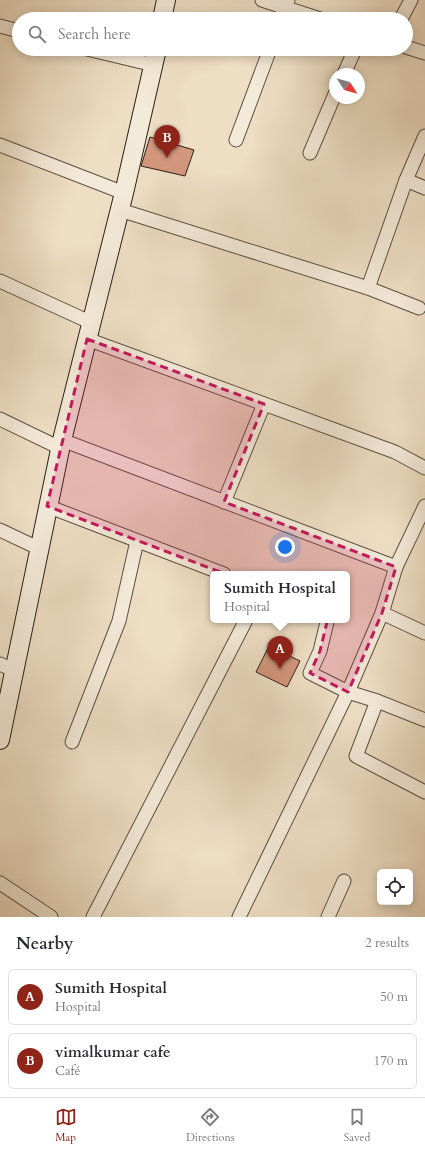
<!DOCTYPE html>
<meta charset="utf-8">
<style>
body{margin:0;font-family:Cardo,serif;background:#f2f2f3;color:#2b2b33}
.controls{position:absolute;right:12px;bottom:12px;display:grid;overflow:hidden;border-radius:6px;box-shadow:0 2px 10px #0003}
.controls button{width:36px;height:36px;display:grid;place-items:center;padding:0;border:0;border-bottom:1px solid #e1e1e2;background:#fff;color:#2b2b33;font:20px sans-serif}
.compass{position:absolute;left:329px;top:68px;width:36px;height:36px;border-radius:50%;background:#fff;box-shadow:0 2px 10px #0003;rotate:126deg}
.you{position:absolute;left:285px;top:547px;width:14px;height:14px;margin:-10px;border:3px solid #fff;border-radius:50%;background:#1a73e8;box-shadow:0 0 0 6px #1a73e833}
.badge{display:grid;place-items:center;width:26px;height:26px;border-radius:50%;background:#8f2418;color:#fff;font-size:13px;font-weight:700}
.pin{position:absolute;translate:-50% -33px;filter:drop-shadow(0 1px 2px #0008)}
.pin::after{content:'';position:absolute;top:21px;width:14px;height:12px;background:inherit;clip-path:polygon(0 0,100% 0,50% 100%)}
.popup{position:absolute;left:210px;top:571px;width:140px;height:52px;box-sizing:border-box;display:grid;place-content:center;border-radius:6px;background:#fff;filter:drop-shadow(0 1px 3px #0005);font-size:13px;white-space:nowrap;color:#7c7c81}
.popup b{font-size:15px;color:#2b2b33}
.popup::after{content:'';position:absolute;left:50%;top:100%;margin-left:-8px;border:8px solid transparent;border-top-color:#fff}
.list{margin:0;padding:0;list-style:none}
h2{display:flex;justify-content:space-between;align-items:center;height:52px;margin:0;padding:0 16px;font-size:17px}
h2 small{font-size:13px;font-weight:400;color:#7c7c81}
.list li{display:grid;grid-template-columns:26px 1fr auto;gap:12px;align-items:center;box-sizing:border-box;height:56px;margin:0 8px 8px;padding:0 8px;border:1px solid #e1e1e2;border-radius:6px}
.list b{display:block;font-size:15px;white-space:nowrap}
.list p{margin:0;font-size:13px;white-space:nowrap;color:#7c7c81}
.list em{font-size:13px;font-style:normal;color:#7c7c81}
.icon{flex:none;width:22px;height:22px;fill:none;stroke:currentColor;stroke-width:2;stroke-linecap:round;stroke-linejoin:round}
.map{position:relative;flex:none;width:425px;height:917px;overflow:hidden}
.search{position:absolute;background:#fff;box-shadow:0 2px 10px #0003;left:12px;right:12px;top:12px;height:44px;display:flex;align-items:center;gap:10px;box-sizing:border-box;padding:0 14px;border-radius:22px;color:#7c7c81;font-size:15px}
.sheet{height:180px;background:#fff}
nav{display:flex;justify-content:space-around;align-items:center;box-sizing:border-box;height:56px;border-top:1px solid #e1e1e2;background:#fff;font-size:11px;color:#7c7c81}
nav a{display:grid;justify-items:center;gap:2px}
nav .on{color:#8f2418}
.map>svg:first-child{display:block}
.building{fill:#d3977e;stroke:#2a2017}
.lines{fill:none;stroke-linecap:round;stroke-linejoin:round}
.street-casing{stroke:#5b5042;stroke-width:15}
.secondary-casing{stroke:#2a2017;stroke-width:20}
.street{stroke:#f4ead9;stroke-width:13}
.secondary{stroke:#f4ead9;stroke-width:18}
.marked{fill:#c2185b;fill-opacity:0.2;stroke:#c2185b;stroke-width:3;stroke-dasharray:8 5;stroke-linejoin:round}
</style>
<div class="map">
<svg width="425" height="917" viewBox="0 0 425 917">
<rect width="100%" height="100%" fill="#eedec4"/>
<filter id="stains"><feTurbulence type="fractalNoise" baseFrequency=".005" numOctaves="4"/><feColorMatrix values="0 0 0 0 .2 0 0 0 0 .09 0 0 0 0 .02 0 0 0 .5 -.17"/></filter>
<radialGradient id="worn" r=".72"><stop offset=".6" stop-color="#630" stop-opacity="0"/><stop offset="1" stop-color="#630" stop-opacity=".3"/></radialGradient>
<!-- building -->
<g class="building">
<polygon points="150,137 194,150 185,176 141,166"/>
<polygon points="269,646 300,661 287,687 256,672"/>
</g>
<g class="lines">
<defs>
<g id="street">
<polyline points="262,0 320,19"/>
<polyline points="281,19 288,0"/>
<polyline points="401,19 411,0"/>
<polyline points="0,26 19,31"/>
<polyline points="406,47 425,53"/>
<polyline points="87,49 154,65"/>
<polyline points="344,74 355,49"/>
<polyline points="425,136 406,180 425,188"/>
<polyline points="236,140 270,49"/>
<polyline points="0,145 124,193"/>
<polyline points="310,153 335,94"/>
<polyline points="120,210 368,288 419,308"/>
<polyline points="0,281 92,323"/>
<polyline points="368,288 406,180"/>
<polyline points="87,339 395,452 425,468"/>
<polyline points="0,419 60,448"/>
<polyline points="62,440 396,567 425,506"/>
<polyline points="224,502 264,404"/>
<polyline points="47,506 224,574"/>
<polyline points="0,530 38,548"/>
<polyline points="396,567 382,613 425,633"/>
<polyline points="382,613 348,692 377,701 356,756 425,792"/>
<polyline points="0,664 13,670"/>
<polyline points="377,701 425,720"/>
<polyline points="72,742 119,621 137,541"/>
<polyline points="0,883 51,917"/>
<polyline points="93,917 246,620"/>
<polyline points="239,917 348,692 310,673 320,651 327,622 326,620"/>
<polyline points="328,917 344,881"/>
</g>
<g id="secondary">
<polyline points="162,19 166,0"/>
<polyline points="0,740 62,440 124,193 157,49"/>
</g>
</defs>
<!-- street casing -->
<use href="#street" class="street-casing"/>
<!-- secondary casing -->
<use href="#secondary" class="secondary-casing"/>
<!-- street -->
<use href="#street" class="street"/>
<!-- secondary -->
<use href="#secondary" class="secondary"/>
</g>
<!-- marked area -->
<path class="marked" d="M 87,339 L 264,404 L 224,502 L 396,567 L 382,613 L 348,692 L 310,673 L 320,651 L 327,622 L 320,606 L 262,588 L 47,506 Z"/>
<rect width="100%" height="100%" filter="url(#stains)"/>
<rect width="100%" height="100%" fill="url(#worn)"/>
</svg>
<div class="controls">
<button><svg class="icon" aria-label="locate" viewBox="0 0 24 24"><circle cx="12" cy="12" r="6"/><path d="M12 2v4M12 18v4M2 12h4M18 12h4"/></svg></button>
</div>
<svg class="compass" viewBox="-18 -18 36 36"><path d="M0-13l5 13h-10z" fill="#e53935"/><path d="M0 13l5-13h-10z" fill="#7c7c81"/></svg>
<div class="you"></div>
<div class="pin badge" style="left:280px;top:669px">A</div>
<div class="popup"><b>Sumith Hospital</b>Hospital</div>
<div class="pin badge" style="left:167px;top:158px">B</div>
<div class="search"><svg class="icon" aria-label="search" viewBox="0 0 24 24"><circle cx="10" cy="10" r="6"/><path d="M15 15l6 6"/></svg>Search here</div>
</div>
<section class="sheet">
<h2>Nearby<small>2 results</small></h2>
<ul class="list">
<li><span class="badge">A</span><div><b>Sumith Hospital</b><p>Hospital</p></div><em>50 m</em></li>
<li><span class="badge">B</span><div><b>vimalkumar cafe</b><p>Café</p></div><em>170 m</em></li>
</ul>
</section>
<nav>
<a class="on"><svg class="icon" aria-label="map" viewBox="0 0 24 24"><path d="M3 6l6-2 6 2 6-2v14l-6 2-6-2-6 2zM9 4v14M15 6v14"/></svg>Map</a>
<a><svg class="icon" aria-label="directions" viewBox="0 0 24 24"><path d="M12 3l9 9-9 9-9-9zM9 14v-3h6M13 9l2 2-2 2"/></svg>Directions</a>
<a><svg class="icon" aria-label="saved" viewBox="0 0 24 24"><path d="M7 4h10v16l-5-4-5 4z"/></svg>Saved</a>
</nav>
